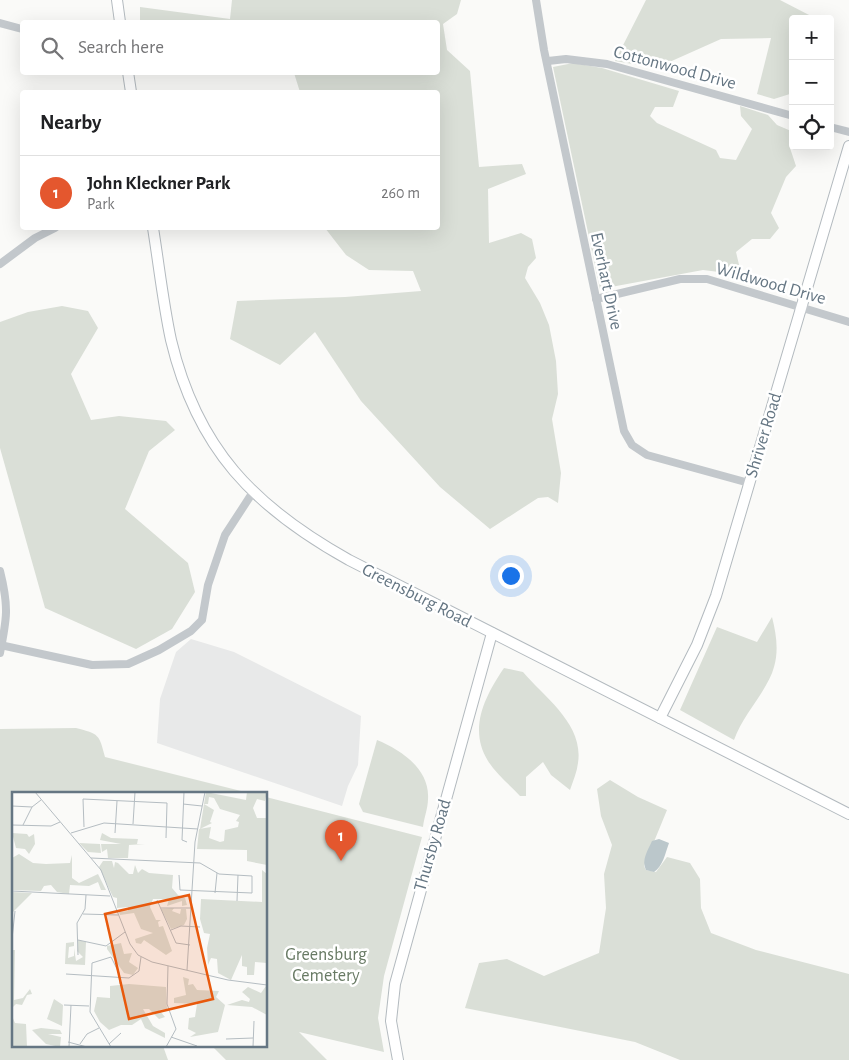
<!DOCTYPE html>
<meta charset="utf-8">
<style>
body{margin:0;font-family:"Alegreya Sans",sans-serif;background:#f6f6f6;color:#202124}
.controls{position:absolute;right:15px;top:15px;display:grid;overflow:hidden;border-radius:5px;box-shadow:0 5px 20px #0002}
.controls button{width:45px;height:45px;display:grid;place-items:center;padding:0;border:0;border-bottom:1px solid #e0e0e0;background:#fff;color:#202124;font:25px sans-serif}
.you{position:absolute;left:510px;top:575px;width:18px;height:18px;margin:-12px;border:4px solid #fff;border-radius:50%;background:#1a73e8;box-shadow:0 0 0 8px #1a73e833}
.badge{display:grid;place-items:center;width:32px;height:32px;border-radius:50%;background:#e4572e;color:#fff;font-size:16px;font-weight:700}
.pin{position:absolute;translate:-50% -41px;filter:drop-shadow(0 1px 2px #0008)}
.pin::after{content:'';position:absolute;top:26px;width:18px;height:15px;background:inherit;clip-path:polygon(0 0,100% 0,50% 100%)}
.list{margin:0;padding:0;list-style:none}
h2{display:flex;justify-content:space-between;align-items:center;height:65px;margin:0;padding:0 20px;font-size:21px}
h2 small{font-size:16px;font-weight:400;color:#757577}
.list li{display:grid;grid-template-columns:32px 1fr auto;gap:15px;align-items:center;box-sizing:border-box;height:75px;padding:0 20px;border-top:1px solid #e0e0e0}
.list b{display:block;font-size:19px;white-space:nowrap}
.list p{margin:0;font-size:16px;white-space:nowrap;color:#757577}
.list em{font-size:16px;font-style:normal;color:#757577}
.icon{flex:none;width:28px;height:28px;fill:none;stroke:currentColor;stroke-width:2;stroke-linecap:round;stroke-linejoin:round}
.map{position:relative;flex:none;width:849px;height:1060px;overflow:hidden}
.search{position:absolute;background:#fff;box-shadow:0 5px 20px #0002;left:20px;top:20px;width:420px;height:55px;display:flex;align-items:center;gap:12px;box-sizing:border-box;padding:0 18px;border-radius:5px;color:#757577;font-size:19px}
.panel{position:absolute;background:#fff;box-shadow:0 5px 20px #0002;left:20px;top:90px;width:420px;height:140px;border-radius:5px}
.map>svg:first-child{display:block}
.built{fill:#e8e9e9}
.green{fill:#dadfd7}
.water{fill:#bbc7cb}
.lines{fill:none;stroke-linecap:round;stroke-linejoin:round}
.secondary-casing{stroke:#b3babf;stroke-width:12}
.street{stroke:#c3c8cc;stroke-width:8}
.secondary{stroke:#fff;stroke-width:10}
.labels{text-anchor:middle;stroke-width:5;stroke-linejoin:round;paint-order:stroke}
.street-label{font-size:18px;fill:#657683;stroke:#fff}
.park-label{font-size:18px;fill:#687a64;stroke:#fff}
.inset-road{fill:none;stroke:#b5bdc2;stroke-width:1}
.view{fill:#e8590c;fill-opacity:0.15;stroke:#e8590c;stroke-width:2.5}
.inset-edge{fill:none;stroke:#657683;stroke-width:2.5}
</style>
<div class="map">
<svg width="849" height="1060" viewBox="0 0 849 1060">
<rect width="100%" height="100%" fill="#fafaf8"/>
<!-- built -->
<polygon class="built" points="191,639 234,652 361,716 358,765 348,786 342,806 157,743 160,699 176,652"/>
<!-- green -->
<g class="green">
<polygon points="232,0 461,0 457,14 443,24 447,50 470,71 479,167 522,164 526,174 488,189 489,243 521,233 532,239 536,258 528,267 525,278 540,303 549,325 556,361 558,394 552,419 561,473 558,503 548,497 538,498 490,529 440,487 361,401 315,332 280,365 230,339 237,301 345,297 421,291 413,271 369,270 346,255 325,228 438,228 438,92 300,92 294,73 438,72 438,22 140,22 140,7 230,19"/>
<polygon points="646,0 780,0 811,16 812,19 793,19 793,93 774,99 757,94 771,38 721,39 656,68 615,61"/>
<polygon points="573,63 602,68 679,91 673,107 655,107 650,116 657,123 716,150 720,158 736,160 752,129 741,116 740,106 768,115 777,125 791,131 790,148 796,166 786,177 771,213 779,228 770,239 752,239 736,252 740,269 735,274 703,270 600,289 553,67"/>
<polygon points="62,306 88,311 98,328 71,374 91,420 119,416 166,421 175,430 149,451 125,509 188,563 195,592 172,629 136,649 45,608 0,448 0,322 28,312"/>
<path d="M 772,617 C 776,633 779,650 774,667 C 768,690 743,714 734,740 L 680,710 L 717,627 L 757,642 Z"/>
<path d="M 504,668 L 523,672 C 545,698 584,724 578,763 C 577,772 573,781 570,790 L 551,775 L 543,762 L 526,777 L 526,796 L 520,796 C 510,785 496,774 488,761 C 468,729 485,696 504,668 Z"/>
<path d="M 76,728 C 99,734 99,734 105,757 L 253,794 L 14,794 L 14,1046 L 163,1046 L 168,1060 L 0,1060 L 0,729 Z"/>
<path d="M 377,740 C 401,750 430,769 428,799 C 428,808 424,818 423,827 L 363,812 L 359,804 Z"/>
<polygon points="610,780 638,797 667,810 644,866 646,870 656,872 667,857 690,863 700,879 701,908 711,933 756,950 849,974 849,1060 680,1060 635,1042 465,1008 479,963 507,959 544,976 599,953 606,908 604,874 612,845 601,816 597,789"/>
<polygon points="266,797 422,837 384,976 378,1018 384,1052 299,1032 327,1060 226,1060 212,1046 266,1046"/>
</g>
<!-- water -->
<path class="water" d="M 659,839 L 669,843 C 665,854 663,866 654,872 L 646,870 C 641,860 648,850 652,841 Z"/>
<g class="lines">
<defs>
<g id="secondary">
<polyline points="117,0 120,22"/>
<polyline points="128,72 131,92"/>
<path d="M 153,228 C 159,265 163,303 171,340 C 197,449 254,507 349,560 L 849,814"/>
<polyline points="660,718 697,645 716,596 849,146"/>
<polyline points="398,1060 391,1021 395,984 492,633"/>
</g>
</defs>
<!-- secondary casing -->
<use href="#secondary" class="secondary-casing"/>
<!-- street -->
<g class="street">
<polyline points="536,0 544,50 624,431 632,445 647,455 749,483"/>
<polyline points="0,23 22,29"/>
<polyline points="548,61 566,59 607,64 793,116"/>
<polyline points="830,127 849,132"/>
<polyline points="0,264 35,238 55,228"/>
<polyline points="596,299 680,279 707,279 849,322"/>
<path d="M 0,571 C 9,607 7,618 0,653"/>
<polyline points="0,645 92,665 128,664 159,650 191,631 202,620 208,585 225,535 253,492"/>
</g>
<!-- secondary -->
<use href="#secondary" class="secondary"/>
</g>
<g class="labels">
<!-- street labels -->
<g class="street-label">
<text transform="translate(675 67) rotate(15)" y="6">Cottonwood Drive</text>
<text transform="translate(607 281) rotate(78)" y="6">Everhart Drive</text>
<text transform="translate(771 283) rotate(16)" y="6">Wildwood Drive</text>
<text transform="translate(763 435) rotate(-73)" y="6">Shriver Road</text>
<text transform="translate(417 595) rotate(27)" y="6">Greensburg Road</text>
<text transform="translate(432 845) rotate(-74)" y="6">Thursby Road</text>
</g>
<!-- park labels -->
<g class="park-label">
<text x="326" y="960">Greensburg<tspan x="326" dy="21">Cemetery</tspan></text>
</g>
</g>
<!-- overview -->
<g transform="translate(12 792)">
<rect width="255" height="255" fill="#fafaf8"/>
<path d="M 194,0 L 234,8 L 235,0 L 255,0 L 253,9 L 245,7 L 241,16 L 245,26 L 255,26 L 255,73 L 235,69 L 235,58 L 185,57 L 187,37 L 199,35 L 197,46 L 208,50 L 212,49 L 213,38 L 226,35 L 227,30 L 224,29 L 228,23 L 208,17 L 202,6 L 197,5 L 196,12 L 192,12 ZM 192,12 L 202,18 L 198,30 L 200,31 L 188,37 ZM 0,41 L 15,42 L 17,45 L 22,42 L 23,52 L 17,62 L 13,57 L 4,56 ZM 90,41 L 99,46 L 126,47 L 125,52 L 133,52 L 117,53 L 116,66 L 96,66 L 95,57 L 90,60 L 89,52 L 109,52 L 88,48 ZM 67,51 L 88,52 L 89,61 L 76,60 ZM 7,62 L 21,71 L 34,72 L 58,71 L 60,63 L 60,86 L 67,91 L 86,82 L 94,98 L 89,98 L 86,90 L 77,94 L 58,93 L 57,102 L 45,100 L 39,93 L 32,94 L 29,99 L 0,98 L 0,66 ZM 91,69 L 100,69 L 102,76 L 103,70 L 106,71 L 117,82 L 121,82 L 123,73 L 126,81 L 130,77 L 137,81 L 161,83 L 160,96 L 166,103 L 173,106 L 175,113 L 170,114 L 170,109 L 155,114 L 157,107 L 141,107 L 138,115 L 144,128 L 149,128 L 146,130 L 147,135 L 151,134 L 160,159 L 154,163 L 132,148 L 129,152 L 124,151 L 123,147 L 141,141 L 129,137 L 122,121 L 108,123 L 107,120 L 116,119 L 116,115 L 105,116 L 105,106 L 101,105 L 87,75 ZM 250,78 L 255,82 L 255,171 L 243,170 L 242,183 L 235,183 L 235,175 L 230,174 L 230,163 L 219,188 L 206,181 L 205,167 L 199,166 L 196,173 L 195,156 L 198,142 L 192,141 L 188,127 L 189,107 L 250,110 ZM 0,100 L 20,101 L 0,121 ZM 162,116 L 160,119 L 168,122 L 169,117 L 174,117 L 175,127 L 172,133 L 159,137 L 149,117 ZM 66,148 L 74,150 L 73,173 L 53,172 L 54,151 L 62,150 L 62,154 L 57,155 L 56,166 L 62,164 L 62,156 L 64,169 L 71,165 L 65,159 ZM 109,151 L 112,162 L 120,161 L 117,170 L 126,176 L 121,183 L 112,181 L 95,157 L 95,154 ZM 0,158 L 3,158 L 2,208 L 11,206 L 18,197 L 20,202 L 15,203 L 10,213 L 4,212 L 0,216 ZM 171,185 L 177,187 L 176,193 L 181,192 L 185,198 L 207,199 L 204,205 L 213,213 L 206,240 L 178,245 L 184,241 L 176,237 L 177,226 L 183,225 L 185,212 L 162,211 L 162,206 L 174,203 ZM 117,192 L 154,195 L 155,217 L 147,218 L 153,225 L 147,227 L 137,217 L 131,217 L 141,234 L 153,241 L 153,246 L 133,236 L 129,227 L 120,233 L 109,233 L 97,238 L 88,230 L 82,219 L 85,205 L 98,206 L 98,194 ZM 236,195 L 249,201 L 254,194 L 255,223 L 240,215 L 215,213 L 230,208 L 237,210 L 238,207 L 230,200 ZM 42,207 L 51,213 L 50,234 L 35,227 ZM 0,224 L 3,231 L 14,232 L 15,255 L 0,255 ZM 29,236 L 48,238 L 50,242 L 36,242 L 49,245 L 48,255 L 34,252 L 20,238 Z" fill="#dadfd7"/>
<path class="inset-road" d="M 23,0 L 89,78 L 118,152 L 126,163 L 140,170 L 216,188 L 255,193M 172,0 L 170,48 L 175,50M 171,12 L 190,14M 0,14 L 20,15 L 29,8M 121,32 L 123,0M 0,33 L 39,34 L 48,30M 11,33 L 20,15M 72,35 L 71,7 L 155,11 L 154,46M 59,41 L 92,31 L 186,37M 103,41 L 105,9M 79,66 L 188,71 L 207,82 L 240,84 L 240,101 L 168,98 L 167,83M 0,99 L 98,104M 203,101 L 205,81M 145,108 L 164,151 L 178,153M 225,109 L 226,83M 149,116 L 180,116M 71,122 L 106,123M 159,138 L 169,134 L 188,135M 0,147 L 3,119M 66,148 L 94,154 L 113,140M 66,163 L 65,131 L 73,117 L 74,103M 175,178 L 183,50 L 193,0M 54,182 L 117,186 L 127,179 L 129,165M 52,213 L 77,214M 159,245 L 185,254M 214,247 L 241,246M 56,250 L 75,255M 68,252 L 75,242 L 87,236M 97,252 L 109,241M 57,255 L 59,213M 99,255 L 78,220 L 80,171 L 99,165 L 107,181 L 108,192M 154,255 L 164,237 L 155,212 L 156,174M 241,255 L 242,229"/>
<path class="view" d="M 177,103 L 201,207 L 117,227 L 93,122 Z"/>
<rect width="255" height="255" class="inset-edge"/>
</g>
</svg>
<div class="controls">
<button>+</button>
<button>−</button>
<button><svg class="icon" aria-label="locate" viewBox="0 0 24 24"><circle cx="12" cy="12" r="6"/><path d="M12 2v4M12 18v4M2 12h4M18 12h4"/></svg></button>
</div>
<div class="you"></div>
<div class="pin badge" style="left:341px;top:861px">1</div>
<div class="search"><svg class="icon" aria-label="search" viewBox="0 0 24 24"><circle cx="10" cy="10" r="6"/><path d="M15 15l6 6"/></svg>Search here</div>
<section class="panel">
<h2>Nearby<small></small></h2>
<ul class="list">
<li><span class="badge">1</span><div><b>John Kleckner Park</b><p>Park</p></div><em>260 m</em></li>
</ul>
</section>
</div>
